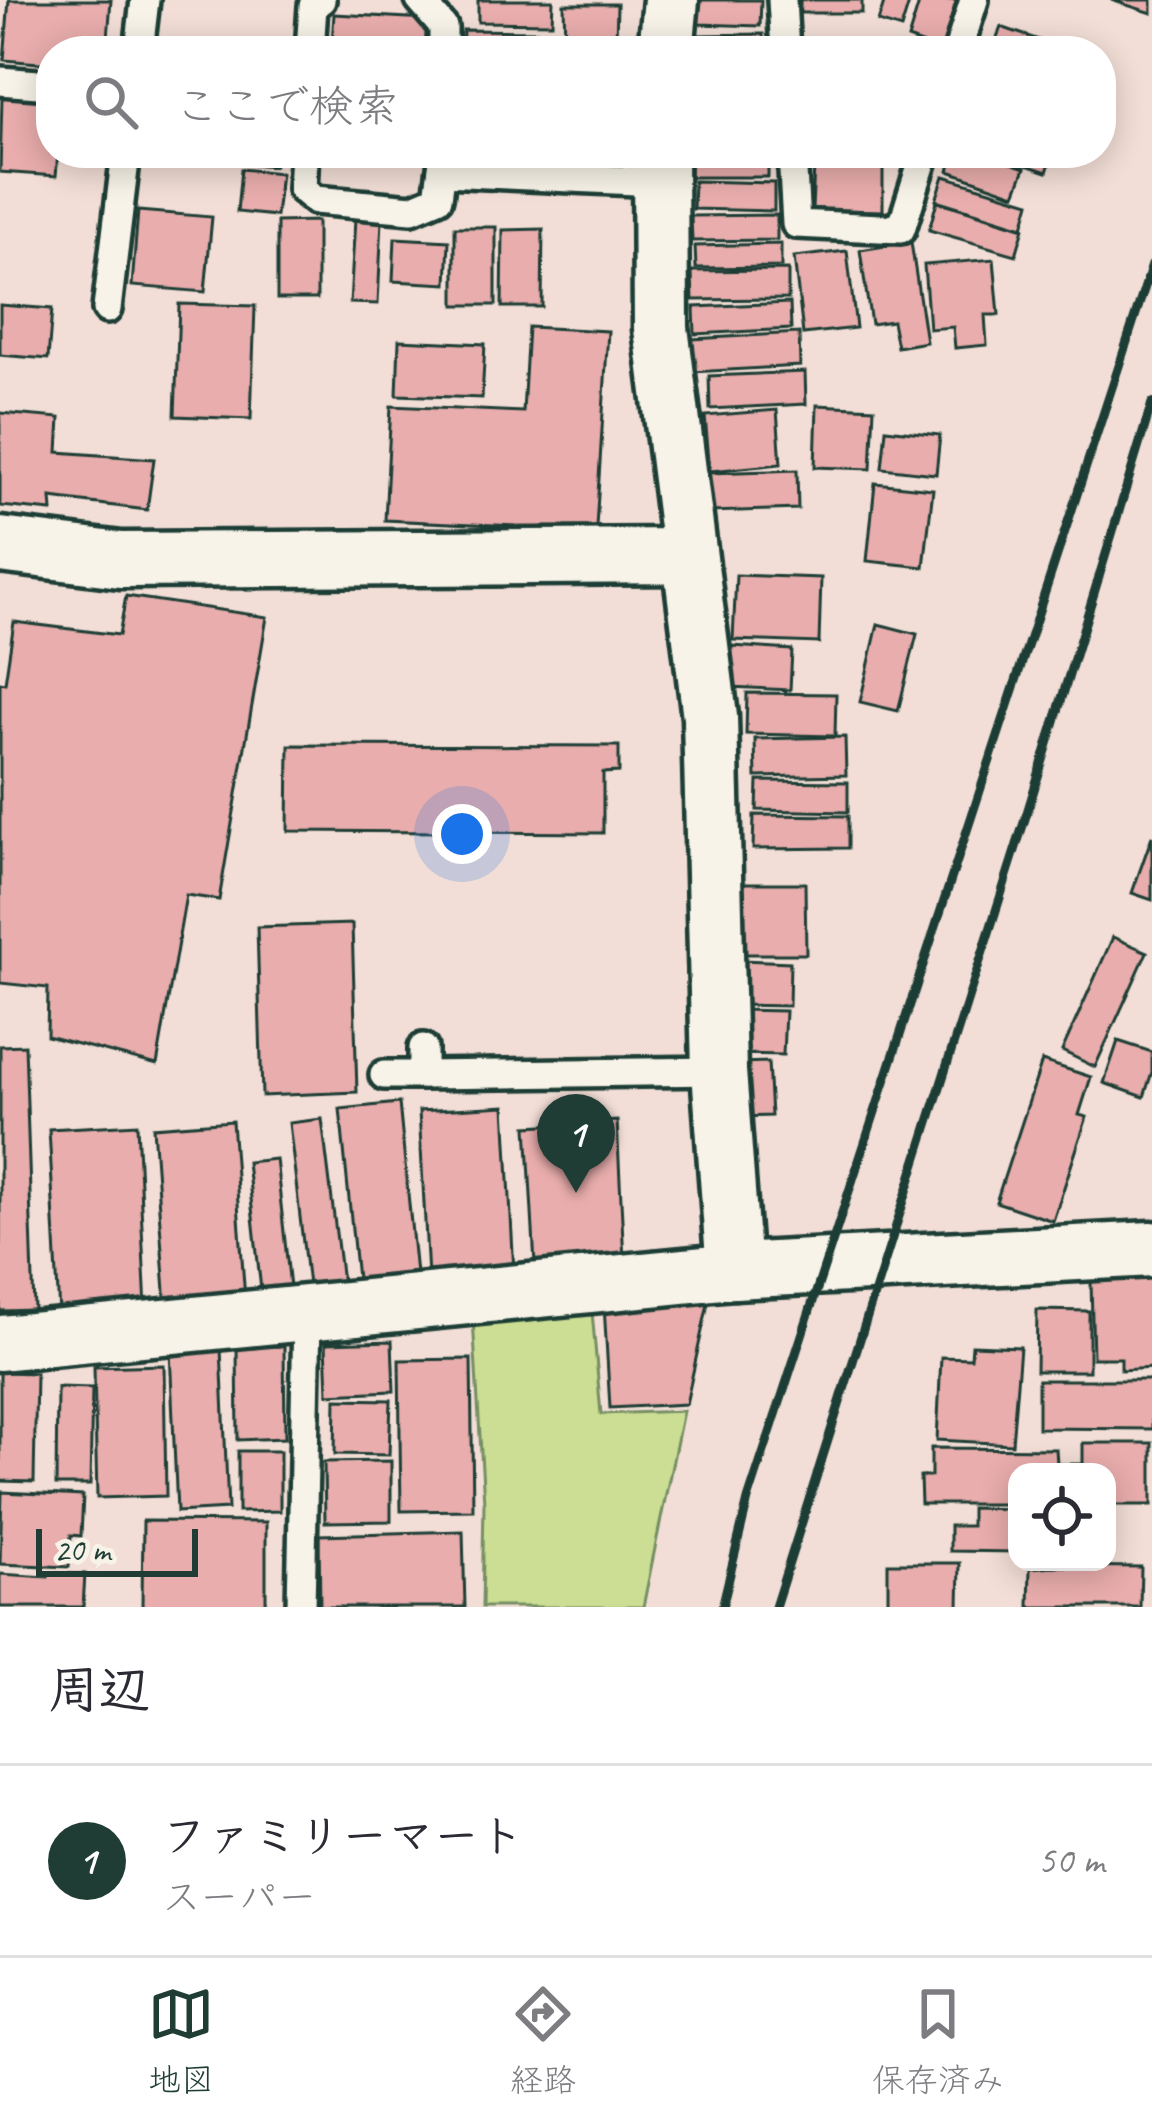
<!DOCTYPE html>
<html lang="ja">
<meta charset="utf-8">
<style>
body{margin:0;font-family:Caveat,"Klee One",sans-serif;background:#f7f7f7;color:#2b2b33}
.controls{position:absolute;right:36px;bottom:36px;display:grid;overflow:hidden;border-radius:24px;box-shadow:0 6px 30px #0003}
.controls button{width:108px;height:108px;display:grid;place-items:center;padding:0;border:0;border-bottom:3px solid #e1e1e2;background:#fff;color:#2b2b33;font:60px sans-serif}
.scale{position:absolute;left:36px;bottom:30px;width:162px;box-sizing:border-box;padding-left:12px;border:6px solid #1f3d34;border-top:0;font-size:33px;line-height:42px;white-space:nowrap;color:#1f3d34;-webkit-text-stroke:9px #f7f3e8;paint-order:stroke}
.you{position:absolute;left:462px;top:834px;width:42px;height:42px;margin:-30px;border:9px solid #fff;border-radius:50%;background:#1a73e8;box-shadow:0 0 0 18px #1a73e833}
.badge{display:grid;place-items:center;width:78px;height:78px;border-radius:50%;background:#1f3d34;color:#fff;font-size:39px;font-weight:700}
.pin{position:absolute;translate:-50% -99px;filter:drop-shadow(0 3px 6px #0008)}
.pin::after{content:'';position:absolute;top:63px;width:42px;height:36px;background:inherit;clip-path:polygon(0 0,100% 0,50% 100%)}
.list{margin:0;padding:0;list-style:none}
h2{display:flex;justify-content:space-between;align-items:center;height:156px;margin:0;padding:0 48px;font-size:51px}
h2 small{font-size:39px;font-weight:400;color:#7c7c81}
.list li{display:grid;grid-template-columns:78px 1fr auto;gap:36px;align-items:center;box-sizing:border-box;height:192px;padding:0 48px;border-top:3px solid #e1e1e2}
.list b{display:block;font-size:45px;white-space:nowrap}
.list p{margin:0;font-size:39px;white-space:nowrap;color:#7c7c81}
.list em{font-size:39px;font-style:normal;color:#7c7c81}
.icon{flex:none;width:66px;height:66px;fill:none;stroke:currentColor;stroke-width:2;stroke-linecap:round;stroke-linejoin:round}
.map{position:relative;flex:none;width:1152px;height:1607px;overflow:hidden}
.search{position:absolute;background:#fff;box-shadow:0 6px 30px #0003;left:36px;right:36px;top:36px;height:132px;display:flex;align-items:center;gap:30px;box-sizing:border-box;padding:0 42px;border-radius:48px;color:#7c7c81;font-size:45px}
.sheet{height:348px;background:#fff}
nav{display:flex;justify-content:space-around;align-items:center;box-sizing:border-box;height:168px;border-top:3px solid #e1e1e2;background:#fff;font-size:33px;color:#7c7c81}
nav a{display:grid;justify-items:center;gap:6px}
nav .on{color:#1f3d34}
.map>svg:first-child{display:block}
.green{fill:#cbde93;stroke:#758e64;stroke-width:3}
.building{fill:#e8adac;stroke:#1f3d34;stroke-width:3}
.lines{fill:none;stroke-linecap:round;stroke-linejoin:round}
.service-casing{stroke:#1f3d34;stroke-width:36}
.minor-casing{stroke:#1f3d34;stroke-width:63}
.service{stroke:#f7f3e8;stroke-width:27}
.minor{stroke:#f7f3e8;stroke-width:54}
.rail{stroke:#1f3d34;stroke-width:9}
</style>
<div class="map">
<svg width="1152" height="1607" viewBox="0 0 1152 1607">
<rect width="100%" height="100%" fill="#f2ded6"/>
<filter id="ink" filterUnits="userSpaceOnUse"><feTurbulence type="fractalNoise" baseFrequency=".00833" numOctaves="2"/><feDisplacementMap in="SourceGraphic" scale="24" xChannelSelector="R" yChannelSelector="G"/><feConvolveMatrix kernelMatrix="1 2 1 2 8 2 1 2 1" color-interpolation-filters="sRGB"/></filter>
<g filter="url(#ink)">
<!-- green -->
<polygon class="green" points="591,1300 601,1414 683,1411 643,1607 482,1607 484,1503 473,1319"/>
<!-- building -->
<g class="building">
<polygon points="9,0 111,0 107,51 51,51 51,64 4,60"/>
<polygon points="478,0 553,0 552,23 478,22"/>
<polygon points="699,0 761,0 760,26 698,24"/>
<rect x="800" y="0" width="62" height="13"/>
<polygon points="885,0 910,0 901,29 878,22"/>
<polygon points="920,0 957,0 941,51 908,39"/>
<polygon points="1111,0 1152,0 1152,13"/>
<polygon points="564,4 617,4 616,41 565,41"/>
<polygon points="334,14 427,19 425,48 332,43"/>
<polygon points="1001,27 1068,50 1068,51 1008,51 994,46"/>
<polygon points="463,30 537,31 537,51 462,51"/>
<polygon points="763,34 764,51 698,51 698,35"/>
<rect x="564" y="43" width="53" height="8"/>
<polygon points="2,97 51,101 51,153 58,153 56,176 0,172"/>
<polygon points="171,153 275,153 274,166 171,157"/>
<rect x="562" y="153" width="51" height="11"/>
<polygon points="691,153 768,153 768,177 690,177"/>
<polygon points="954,153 982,153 1025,168 1015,194 949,171"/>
<polygon points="991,153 1053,153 1047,172"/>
<polygon points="814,165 883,166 883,211 812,210"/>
<polygon points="241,169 281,173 276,216 237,212"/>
<polygon points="944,176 1030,202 1023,227 936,200"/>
<polygon points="694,181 774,183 774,211 693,209"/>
<polygon points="937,201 1024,228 1016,255 929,230"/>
<polygon points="138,211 212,217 205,292 132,286"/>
<polygon points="777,215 777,240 692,241 691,216"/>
<polygon points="355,219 382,220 378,304 350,303"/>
<polygon points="317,221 317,299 277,299 277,222"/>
<rect x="455" y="227" width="41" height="78"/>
<polygon points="543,229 542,307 502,307 503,230"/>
<polygon points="395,238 449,241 447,284 393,281"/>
<polygon points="911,242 926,342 897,347 892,321 871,324 860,250"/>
<polygon points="781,244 781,267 696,268 695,246"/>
<polygon points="847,251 856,328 803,334 794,257"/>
<polygon points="994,259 999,315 985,315 987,345 955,348 953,327 929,329 924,265"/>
<polygon points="788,270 788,299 693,300 692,271"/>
<polygon points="790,303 791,329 695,334 694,307"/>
<polygon points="179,304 255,306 251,419 175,416"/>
<polygon points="0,305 52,309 48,359 0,355"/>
<polygon points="528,327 608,331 595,544 515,539 516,526 385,520 391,406 523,412"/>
<polygon points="799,333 800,366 693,372 692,339"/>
<polygon points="399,340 485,344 482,398 397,395"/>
<polygon points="805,372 806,404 710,409 709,376"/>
<polygon points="817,405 874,408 871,469 815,467"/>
<polygon points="777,410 781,464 710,471 705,416"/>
<polygon points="0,413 60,418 58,452 154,459 147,510 51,498 52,511 0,506"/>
<polygon points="886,429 940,435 936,474 882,468"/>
<polygon points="797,470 798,509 710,512 709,473"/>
<polygon points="875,483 933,489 924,567 867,561"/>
<polygon points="736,575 821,578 819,643 733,640"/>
<polygon points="126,596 267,617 219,900 186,895 157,1065 47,1036 48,988 0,983 0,682 5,683 14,622 119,635"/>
<polygon points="878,624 917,634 898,711 860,702"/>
<polygon points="732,646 792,650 790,690 730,687"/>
<polygon points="747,693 836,694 835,736 746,734"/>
<polygon points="845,737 846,775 756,777 755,739"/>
<polygon points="289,745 619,746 619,772 603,773 603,833 288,831"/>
<polygon points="758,781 848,782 848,812 757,810"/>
<polygon points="754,815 848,816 848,848 753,849"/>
<polygon points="1152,836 1152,900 1132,893"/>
<polygon points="743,883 805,883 806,954 743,954"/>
<polygon points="352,924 357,1092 262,1096 257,927"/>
<polygon points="1113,937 1147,952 1095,1067 1062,1051"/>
<polygon points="741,960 790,962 789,1006 740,1005"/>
<polygon points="736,1010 785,1011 783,1055 735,1054"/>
<polygon points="1118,1041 1152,1052 1152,1072 1144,1097 1104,1083"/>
<polygon points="25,1045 34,1310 0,1311 0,1046"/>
<polygon points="1042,1061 1091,1077 1079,1115 1087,1117 1053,1221 996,1202"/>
<polygon points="768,1062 771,1116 740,1117 739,1063"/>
<polygon points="399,1103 417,1284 358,1289 340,1109"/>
<polygon points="505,1106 514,1272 428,1277 419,1111"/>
<polygon points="322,1119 343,1290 309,1294 289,1123"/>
<polygon points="232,1121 245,1299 166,1305 153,1127"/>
<polygon points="617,1121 624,1260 535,1265 527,1126"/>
<polygon points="137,1124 146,1309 59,1314 49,1129"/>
<polygon points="276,1159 290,1287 261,1290 247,1162"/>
<polygon points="1152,1278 1152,1368 1121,1370 1121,1358 1093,1358 1091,1281"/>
<polygon points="709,1299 686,1404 610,1408 604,1305"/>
<polygon points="1037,1310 1089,1311 1089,1371 1036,1371"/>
<polygon points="392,1341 394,1391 328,1394 326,1343"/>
<polygon points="972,1345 1020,1347 1012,1444 937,1440 941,1357 971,1358"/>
<polygon points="284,1346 285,1438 238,1440 237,1347"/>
<polygon points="221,1348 228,1509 177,1512 170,1350"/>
<polygon points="471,1359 473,1510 401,1511 399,1360"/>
<polygon points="164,1365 166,1496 97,1498 94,1367"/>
<polygon points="0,1372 36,1373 34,1482 0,1481"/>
<polygon points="1038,1380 1152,1380 1152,1429 1038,1428"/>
<polygon points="57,1387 92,1388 90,1485 56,1485"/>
<polygon points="336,1399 391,1400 389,1455 335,1454"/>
<polygon points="1083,1443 1152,1443 1152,1505 1107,1505 1107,1472 1017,1472 1017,1504 921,1504 920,1477 931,1476 931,1448 1056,1449 1057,1464 1083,1464"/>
<polygon points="238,1451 280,1451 280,1511 238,1512"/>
<polygon points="391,1461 391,1521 325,1522 324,1462"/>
<polygon points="2,1492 83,1496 81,1536 71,1535 69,1567 0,1564"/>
<polygon points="971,1508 1017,1509 1017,1552 950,1551 950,1526 971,1526"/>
<polygon points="143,1521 266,1522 266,1607 142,1607"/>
<polygon points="463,1531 465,1607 320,1607 319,1535"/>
<polygon points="888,1563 960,1563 959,1607 888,1607"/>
<polygon points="1052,1566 1141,1567 1140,1607 1029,1607 1030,1568"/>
<polygon points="49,1573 85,1574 83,1607 0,1607 0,1574 48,1577"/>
</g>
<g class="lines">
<defs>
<g id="service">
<polyline points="420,0 443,27 443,51"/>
<polyline points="782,0 785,51"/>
<polyline points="139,51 145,0"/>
<polyline points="310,51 313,6 321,0"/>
<polyline points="958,51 974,0"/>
<polyline points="0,81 51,85"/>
<polyline points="304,153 302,189 315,200 412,209 438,198 444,153"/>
<polyline points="792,153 796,224 901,229 925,153"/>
<polyline points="444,172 658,182"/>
<polyline points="107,309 126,153"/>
<polyline points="423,1048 423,1075 719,1071"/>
<polyline points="384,1075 423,1075"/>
<polyline points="301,1607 307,1316"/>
</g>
<g id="minor">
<polyline points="666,51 671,0"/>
<polyline points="660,153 661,328 710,717 719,1071 734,1271"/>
<polyline points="0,545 121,560 689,556"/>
<polyline points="0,1343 734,1271 1152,1249"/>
</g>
</defs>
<!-- service casing -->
<use href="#service" class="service-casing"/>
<!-- minor casing -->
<use href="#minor" class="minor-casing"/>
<!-- service -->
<use href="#service" class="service"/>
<!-- minor -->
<use href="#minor" class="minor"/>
<!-- rail -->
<g class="rail">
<polyline points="722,1607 748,1500 1152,265"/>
<polyline points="775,1607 1026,816 1152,403"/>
</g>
</g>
</g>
</svg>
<div class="controls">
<button><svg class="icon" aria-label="locate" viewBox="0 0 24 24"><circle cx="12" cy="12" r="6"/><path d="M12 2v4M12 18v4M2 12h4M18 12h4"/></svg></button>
</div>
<div class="scale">20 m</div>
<div class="you"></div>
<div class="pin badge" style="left:576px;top:1193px">1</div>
<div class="search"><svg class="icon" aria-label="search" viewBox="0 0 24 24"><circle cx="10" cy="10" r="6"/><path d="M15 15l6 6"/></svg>ここで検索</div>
</div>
<section class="sheet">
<h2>周辺<small></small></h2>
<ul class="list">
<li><span class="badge">1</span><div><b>ファミリーマート</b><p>スーパー</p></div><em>50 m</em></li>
</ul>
</section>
<nav>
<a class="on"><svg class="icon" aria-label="map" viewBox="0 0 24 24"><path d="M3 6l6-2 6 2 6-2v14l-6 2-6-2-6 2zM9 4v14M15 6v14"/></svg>地図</a>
<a><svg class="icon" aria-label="directions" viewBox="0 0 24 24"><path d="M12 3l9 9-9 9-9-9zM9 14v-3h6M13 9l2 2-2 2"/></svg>経路</a>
<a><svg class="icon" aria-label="saved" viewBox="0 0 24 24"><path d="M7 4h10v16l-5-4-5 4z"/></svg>保存済み</a>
</nav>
